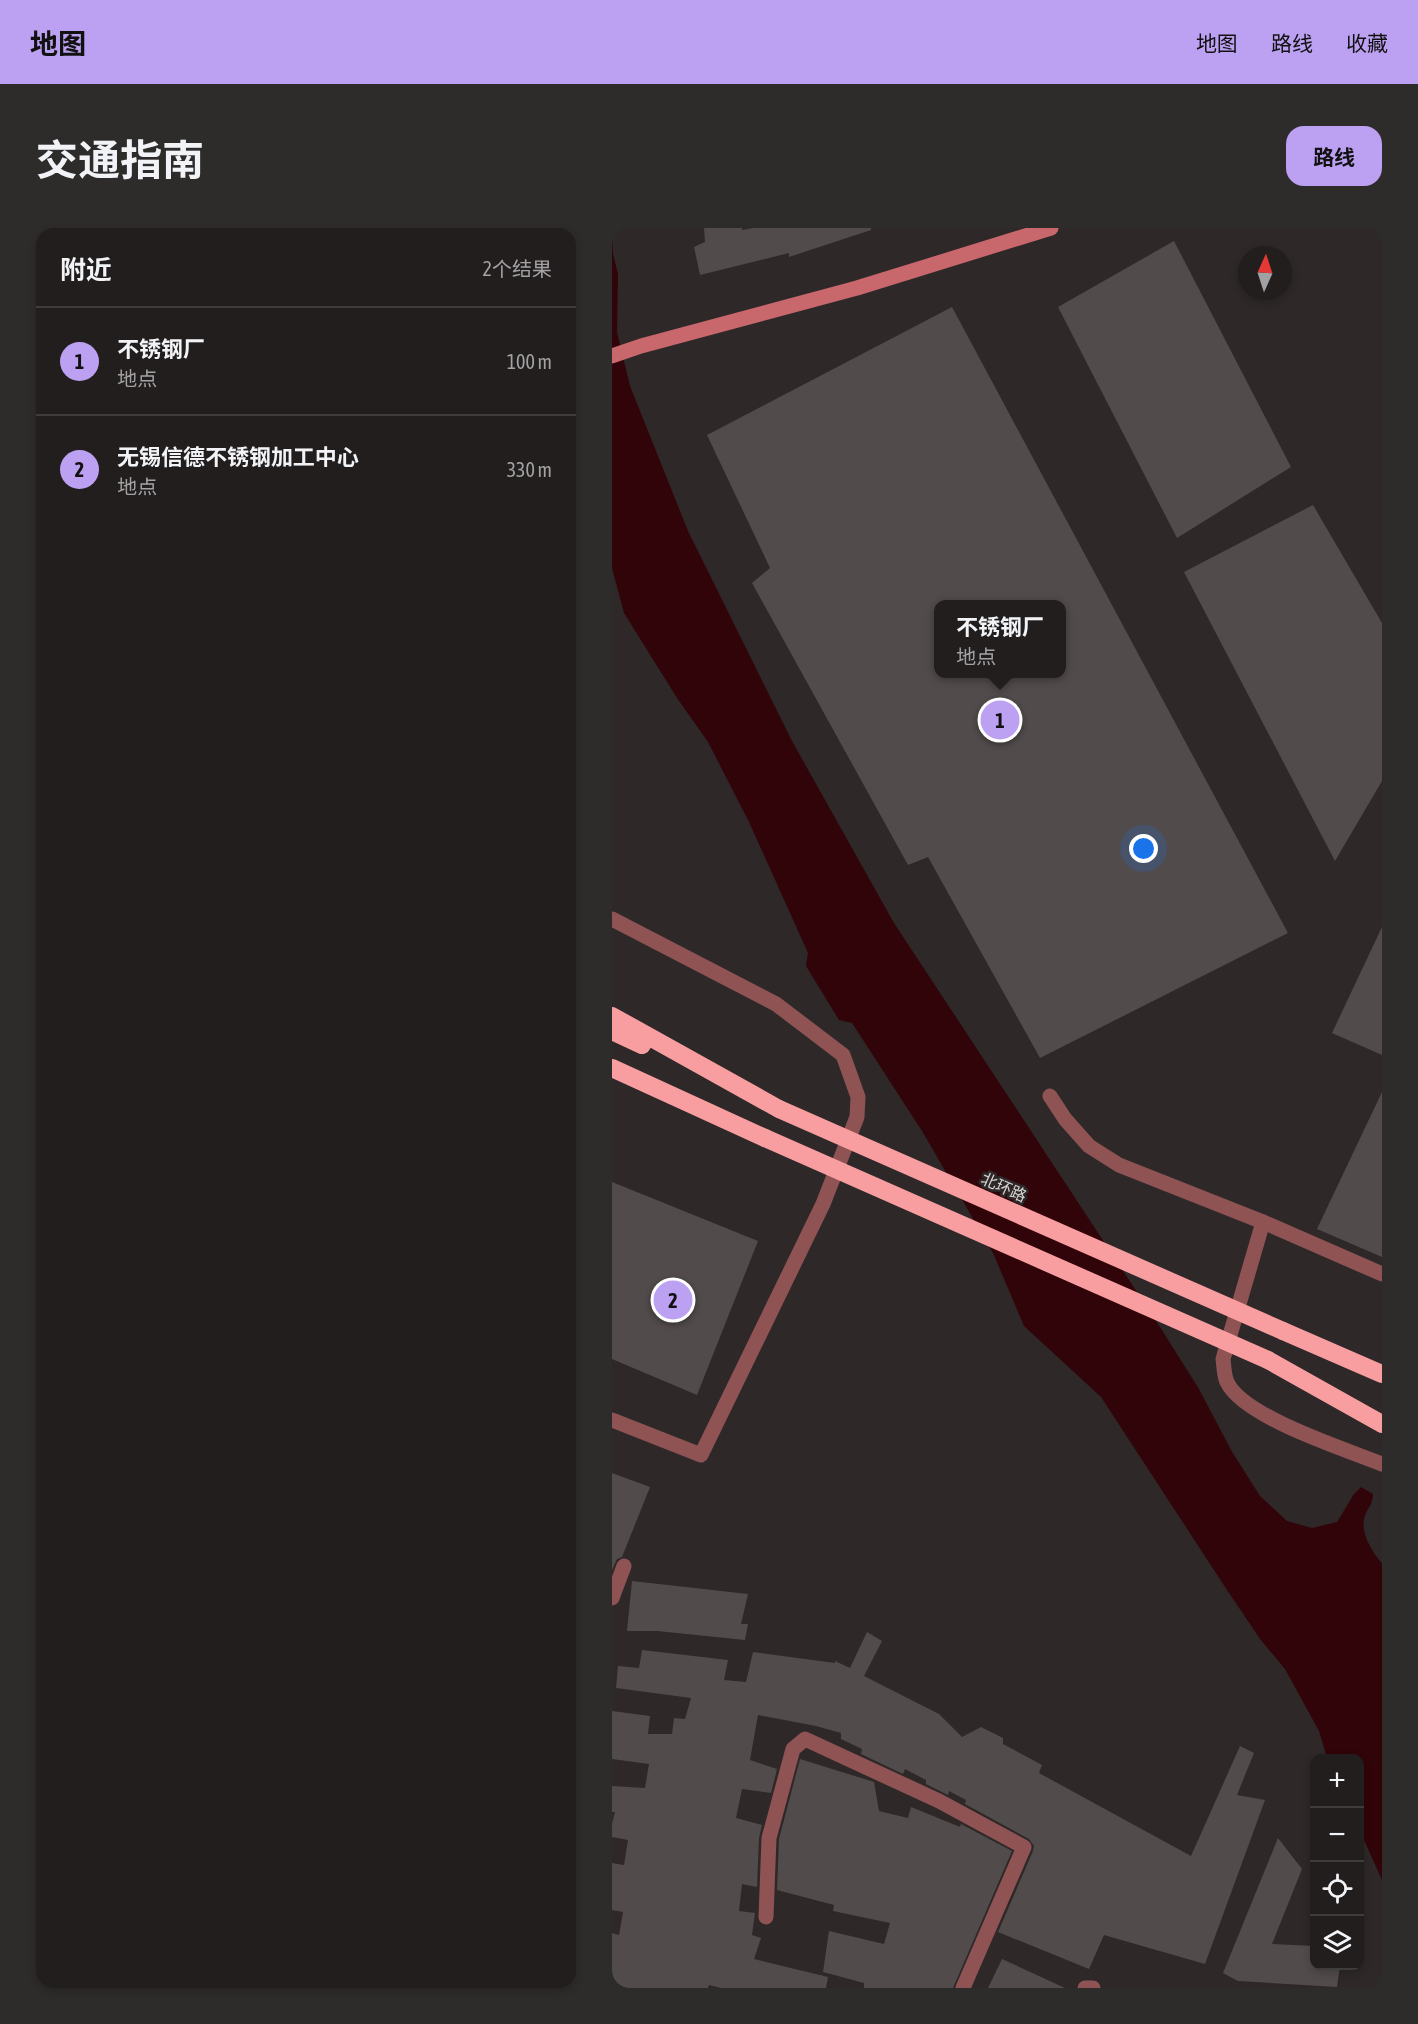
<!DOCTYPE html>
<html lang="zh">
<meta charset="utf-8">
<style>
body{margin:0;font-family:"Asap Condensed","Noto Sans SC",sans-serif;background:#2e2b2b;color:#f1f3f6}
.controls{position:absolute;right:18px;bottom:18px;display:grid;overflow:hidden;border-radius:12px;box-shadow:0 3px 9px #0003}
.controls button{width:54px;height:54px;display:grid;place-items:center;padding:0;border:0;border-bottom:2px solid #3f3c3c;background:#221e1e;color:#f1f3f6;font:30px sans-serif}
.compass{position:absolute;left:626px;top:18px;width:54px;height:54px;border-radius:50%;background:#221e1e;box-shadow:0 3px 9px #0003;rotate:3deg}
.you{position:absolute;left:532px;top:621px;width:21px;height:21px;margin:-15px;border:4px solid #fff;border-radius:50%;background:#1a73e8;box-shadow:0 0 0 9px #1a73e833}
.badge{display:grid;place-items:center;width:39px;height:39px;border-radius:50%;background:#bca0f2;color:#111;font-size:20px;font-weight:700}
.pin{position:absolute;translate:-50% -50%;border:3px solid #fff;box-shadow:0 2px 6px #0006}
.popup{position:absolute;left:322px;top:372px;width:132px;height:78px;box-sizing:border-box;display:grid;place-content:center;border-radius:12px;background:#221e1e;filter:drop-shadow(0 2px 4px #0005);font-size:20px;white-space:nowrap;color:#a2a2a4}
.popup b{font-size:22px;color:#f1f3f6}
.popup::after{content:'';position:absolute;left:50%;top:100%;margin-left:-12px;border:12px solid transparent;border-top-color:#221e1e}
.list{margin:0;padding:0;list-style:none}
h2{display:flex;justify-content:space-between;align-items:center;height:78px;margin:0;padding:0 24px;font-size:26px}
h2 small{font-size:20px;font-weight:400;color:#a2a2a4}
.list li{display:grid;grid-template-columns:39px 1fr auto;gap:18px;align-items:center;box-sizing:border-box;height:108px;padding:0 24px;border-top:2px solid #3f3c3c}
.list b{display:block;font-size:22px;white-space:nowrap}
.list p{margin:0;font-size:20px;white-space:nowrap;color:#a2a2a4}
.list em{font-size:20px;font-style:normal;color:#a2a2a4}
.icon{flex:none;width:33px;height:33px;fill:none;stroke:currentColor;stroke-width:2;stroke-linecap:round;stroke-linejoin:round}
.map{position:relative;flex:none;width:770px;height:1760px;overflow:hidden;border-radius:18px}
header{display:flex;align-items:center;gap:36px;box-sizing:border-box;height:84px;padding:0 30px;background:#bca0f2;color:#111}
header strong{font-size:28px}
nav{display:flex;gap:33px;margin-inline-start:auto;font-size:21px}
.intro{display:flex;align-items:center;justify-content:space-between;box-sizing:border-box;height:144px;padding:0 36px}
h1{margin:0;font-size:42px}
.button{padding:15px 27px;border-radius:18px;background:#bca0f2;color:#111;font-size:21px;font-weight:700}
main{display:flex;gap:36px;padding:0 36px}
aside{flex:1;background:#221e1e;border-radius:18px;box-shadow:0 3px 9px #0003}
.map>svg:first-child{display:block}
.water{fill:#310409}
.building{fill:#524b4b;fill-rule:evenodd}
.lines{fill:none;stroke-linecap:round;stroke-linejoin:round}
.street{stroke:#8f5354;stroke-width:15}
.secondary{stroke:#c8676c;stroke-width:15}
.highway{stroke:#f99ea0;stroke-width:18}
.highway-bridge{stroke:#f99ea0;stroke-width:18}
.labels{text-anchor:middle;stroke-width:5;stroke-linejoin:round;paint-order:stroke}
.street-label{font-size:16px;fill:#dbd7d7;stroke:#2e2828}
</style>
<header>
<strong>地图</strong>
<nav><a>地图</a><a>路线</a><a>收藏</a></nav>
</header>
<div class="intro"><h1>交通指南</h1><a class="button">路线</a></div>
<main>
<aside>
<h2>附近<small>2个结果</small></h2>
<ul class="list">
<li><span class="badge">1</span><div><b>不锈钢厂</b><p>地点</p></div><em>100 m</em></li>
<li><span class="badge">2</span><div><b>无锡信德不锈钢加工中心</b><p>地点</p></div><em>330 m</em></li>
</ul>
</aside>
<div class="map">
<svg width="770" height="1760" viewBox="0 0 770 1760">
<rect width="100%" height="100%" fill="#2e2828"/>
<!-- water -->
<path class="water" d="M 0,0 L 1,26 L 6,46 L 5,104 L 18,158 L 76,303 L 180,513 L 282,695 L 548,1099 L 587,1161 L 619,1222 L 648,1268 L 675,1293 L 700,1300 L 725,1294 L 742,1266 L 749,1259 L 761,1266 C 761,1278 753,1282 752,1292 C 749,1306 761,1325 770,1335 L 770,1652 L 748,1603 L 748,1530 L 715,1530 L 707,1503 L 673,1441 L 648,1411 L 615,1362 L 489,1169 L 412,1098 L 381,1025 L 310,903 L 240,795 L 227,792 L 194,738 L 196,725 L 137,594 L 96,514 L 65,470 L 12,385 L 0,340 Z"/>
<!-- building -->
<g class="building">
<polygon points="92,0 130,0 130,2 141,0 259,0 259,2 177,29 177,25 88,47 82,19 93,14"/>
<polygon points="562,13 679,239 565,310 446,79"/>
<path d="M 340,79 L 676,705 L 428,830 L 316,629 L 296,637 L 140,355 L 158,340 L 95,207 ZM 327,376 L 450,376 L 450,446 L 327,446 Z"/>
<polygon points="701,277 770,395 770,553 723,633 572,344"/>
<polygon points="770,699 770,827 720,805"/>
<polygon points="770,864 770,1029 705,1001"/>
<polygon points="0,954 146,1013 85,1167 0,1131"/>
<polygon points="0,1245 38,1259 10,1329 5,1331 0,1342"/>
<polygon points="20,1353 136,1366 129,1396 136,1396 133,1412 45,1403 15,1403"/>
<polygon points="255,1404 270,1413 252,1448 327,1486 350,1509 369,1499 391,1510 391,1516 430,1537 427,1545 579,1628 628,1518 642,1525 625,1567 653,1572 593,1736 492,1707 477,1741 386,1704 421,1623 422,1618 417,1611 353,1576 354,1572 337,1563 336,1567 314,1556 314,1552 293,1541 291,1546 249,1526 250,1521 229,1511 229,1505 204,1498 146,1487 138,1532 165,1541 159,1565 130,1561 124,1590 150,1597 147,1610 145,1659 130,1656 127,1683 143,1685 140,1707 149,1710 142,1731 216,1749 214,1760 109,1760 97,1757 96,1760 0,1760 0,1705 7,1707 11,1684 0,1682 0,1635 12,1637 16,1612 0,1609 0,1596 3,1584 0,1584 0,1558 33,1560 37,1536 0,1531 0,1483 38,1488 36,1506 60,1506 62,1490 73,1491 79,1470 4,1460 6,1438 27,1440 30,1422 116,1432 112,1452 134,1454 141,1424 223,1435 223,1433 238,1440"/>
<polygon points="188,1531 262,1554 267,1583 296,1590 299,1579 348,1599 349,1596 400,1623 341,1760 252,1760 252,1755 211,1744 217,1703 272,1716 278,1695 221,1683 222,1677 165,1662 167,1611"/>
<polygon points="666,1610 690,1641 660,1716 702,1718 702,1737 728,1737 725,1759 626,1753 611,1745"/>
<polygon points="390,1731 453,1760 376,1760"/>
</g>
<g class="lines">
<!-- street -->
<g class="street">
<polyline points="0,691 164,776 231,827 246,869 245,889 211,976 89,1227 0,1192"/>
<polyline points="438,868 453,891 477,918 507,937 651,994 770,1046"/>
<path d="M 651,994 L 611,1131 C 612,1138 612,1148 615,1154 C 631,1189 733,1221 770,1236"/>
<polyline points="0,1370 12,1338"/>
<polyline points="154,1689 157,1610 181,1521 193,1511 327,1573 412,1619 351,1760"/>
<polyline points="473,1760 481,1760"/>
</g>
<!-- secondary -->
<polyline class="secondary" points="0,128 29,118 245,60 439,0"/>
<!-- highway -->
<g class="highway">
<polyline points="0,788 167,881"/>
<polyline points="0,803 30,817"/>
<polyline points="0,840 153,910"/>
<polyline points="671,1103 770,1146"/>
<polyline points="656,1132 770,1196"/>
</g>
<!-- highway-bridge -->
<g class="highway-bridge">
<polyline points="167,881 671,1103"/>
<polyline points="153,910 656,1132"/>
</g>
</g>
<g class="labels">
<!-- street labels -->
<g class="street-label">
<text transform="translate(392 959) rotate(24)" y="6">北环路</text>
</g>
</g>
</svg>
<div class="controls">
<button>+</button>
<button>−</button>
<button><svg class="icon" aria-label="locate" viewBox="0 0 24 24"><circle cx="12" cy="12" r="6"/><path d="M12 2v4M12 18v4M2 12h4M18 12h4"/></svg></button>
<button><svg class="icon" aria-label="layers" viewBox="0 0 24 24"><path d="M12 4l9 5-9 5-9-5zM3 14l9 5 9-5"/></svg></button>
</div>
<svg class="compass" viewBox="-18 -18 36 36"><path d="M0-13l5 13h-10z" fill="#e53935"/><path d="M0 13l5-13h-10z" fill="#a2a2a4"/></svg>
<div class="you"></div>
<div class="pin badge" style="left:388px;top:492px">1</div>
<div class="popup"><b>不锈钢厂</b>地点</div>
<div class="pin badge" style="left:61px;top:1072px">2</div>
</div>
</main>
